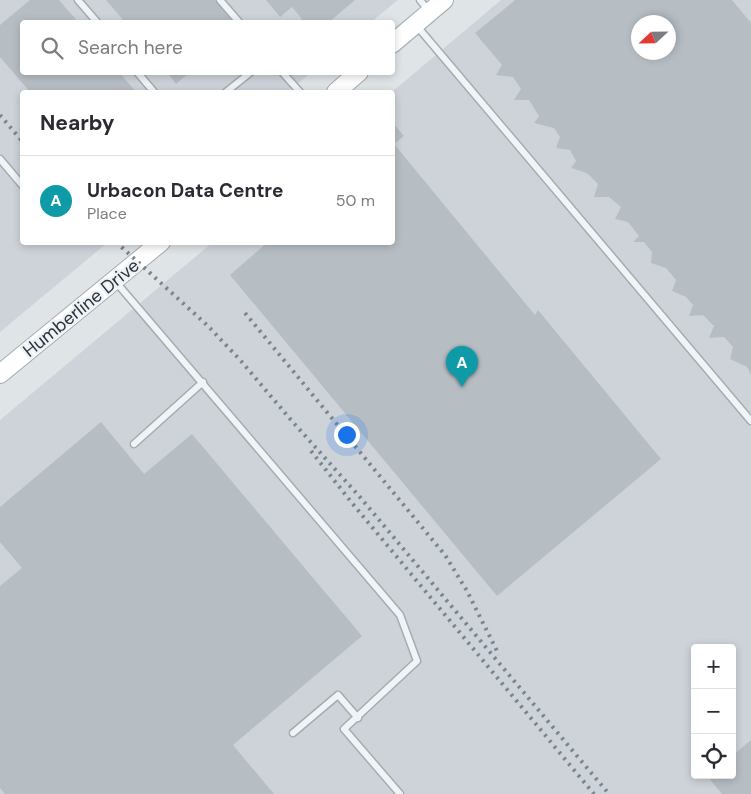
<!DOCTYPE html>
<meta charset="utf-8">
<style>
body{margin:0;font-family:"DM Sans",sans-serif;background:#f2f2f3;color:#2b2b33}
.controls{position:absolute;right:15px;bottom:15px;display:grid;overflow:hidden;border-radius:5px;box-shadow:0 2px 8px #0003}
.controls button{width:45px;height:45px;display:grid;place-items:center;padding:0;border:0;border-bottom:1px solid #e1e1e2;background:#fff;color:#2b2b33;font:25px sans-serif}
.compass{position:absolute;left:631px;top:15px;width:45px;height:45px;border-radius:50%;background:#fff;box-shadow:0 2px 8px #0003;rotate:248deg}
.you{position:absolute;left:346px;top:434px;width:18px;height:18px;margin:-12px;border:4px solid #fff;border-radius:50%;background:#1a73e8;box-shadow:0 0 0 8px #1a73e833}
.badge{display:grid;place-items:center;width:32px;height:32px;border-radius:50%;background:#c74975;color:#fff;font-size:16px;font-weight:700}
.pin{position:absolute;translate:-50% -41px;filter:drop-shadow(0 1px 2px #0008)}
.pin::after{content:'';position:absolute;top:26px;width:18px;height:15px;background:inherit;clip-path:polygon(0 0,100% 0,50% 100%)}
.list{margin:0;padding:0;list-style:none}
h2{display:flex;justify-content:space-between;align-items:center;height:65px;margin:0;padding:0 20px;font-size:21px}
h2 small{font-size:16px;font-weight:400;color:#7c7c81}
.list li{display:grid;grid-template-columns:32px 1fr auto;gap:15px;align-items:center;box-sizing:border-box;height:90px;padding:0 20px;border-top:1px solid #e1e1e2}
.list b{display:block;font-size:19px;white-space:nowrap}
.list p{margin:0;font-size:16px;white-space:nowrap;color:#7c7c81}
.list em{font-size:16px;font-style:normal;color:#7c7c81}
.icon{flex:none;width:28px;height:28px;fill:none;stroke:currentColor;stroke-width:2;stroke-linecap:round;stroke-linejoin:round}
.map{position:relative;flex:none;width:751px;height:794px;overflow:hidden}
.search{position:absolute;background:#fff;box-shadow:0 2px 8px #0003;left:20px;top:20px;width:375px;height:55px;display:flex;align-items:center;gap:12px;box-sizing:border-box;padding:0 18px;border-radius:5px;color:#7c7c81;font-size:19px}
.panel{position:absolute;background:#fff;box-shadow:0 2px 8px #0003;left:20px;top:90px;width:375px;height:155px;border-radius:5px}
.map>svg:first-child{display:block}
.built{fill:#cdd3d9;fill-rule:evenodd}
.building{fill:#b6bec4;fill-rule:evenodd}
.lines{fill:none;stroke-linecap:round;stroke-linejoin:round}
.lane-casing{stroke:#a5acb1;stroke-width:9}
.secondary-casing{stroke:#a5acb1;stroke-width:20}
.lane{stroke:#f1f4f6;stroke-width:6}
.secondary{stroke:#fff;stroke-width:18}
.rail{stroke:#798690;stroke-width:4;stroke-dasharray:2.5 5;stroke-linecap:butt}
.labels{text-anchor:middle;stroke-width:5;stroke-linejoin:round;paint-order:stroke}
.street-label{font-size:18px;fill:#29343e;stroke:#eef2f5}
</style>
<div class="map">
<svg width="751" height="794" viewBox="0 0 751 794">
<rect width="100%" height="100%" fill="#dfe4e7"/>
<!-- built -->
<g class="built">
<polygon points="0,0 398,0 371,22 22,22 22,72 311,73 287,92 22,92 22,242 107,243 0,332"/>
<path d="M 501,0 L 751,0 L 751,794 L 0,794 L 0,420 L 212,243 L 392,242 L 392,92 ZM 638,22 L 668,22 L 668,52 L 638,52 ZM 695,648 L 732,648 L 732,775 L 695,775 Z"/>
</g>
<!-- building -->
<g class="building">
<polygon points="30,0 59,0 78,22 22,22 22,72 119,72 136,92 30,92 0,57 0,25"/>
<polygon points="106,0 217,0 236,22 125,22"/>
<polygon points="266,0 355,0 329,22 298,22 302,19 292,7 280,17"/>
<path d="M 515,0 L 732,0 L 751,23 L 751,375 L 747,367 L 730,359 L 733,347 L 724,337 L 709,338 L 714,326 L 703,315 L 689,316 L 693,305 L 686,297 L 672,291 L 676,280 L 666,268 L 651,263 L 652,252 L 644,242 L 633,242 L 639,236 L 628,222 L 615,219 L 621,207 L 609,197 L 594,197 L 598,184 L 587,173 L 571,168 L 576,161 L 570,150 L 556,148 L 560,137 L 554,128 L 534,123 L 539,116 L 529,100 L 514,100 L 521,89 L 513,77 L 496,75 L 502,65 L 475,33 ZM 638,22 L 668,22 L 668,52 L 638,52 Z"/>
<polygon points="167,72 190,72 176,84"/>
<polygon points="392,122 404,136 394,144 535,315 538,310 661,459 497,596 230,275 268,242 392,242"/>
<polygon points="101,422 144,474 192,434 362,636 233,745 274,794 5,794 0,788 0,586 22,568 0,542 0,507"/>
<polygon points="751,740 751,794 722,794 708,777 710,775 732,775 732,756"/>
</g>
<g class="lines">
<defs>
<g id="lane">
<polyline points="78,0 97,22"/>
<polyline points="220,0 239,22"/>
<polyline points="420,0 429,11"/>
<polyline points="416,25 751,421"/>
<polyline points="137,72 154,92"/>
<polyline points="282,72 300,92"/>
<polyline points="226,92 251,72"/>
<polyline points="0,159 22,185"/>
<polyline points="115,281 400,615 417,661 344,729 400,794"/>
<polyline points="134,444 203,382"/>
<polyline points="293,733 338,695 358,718"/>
</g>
<g id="secondary">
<polyline points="392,44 444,0"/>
<polyline points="336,92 359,72"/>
<polyline points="0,374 161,242"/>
</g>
</defs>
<!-- lane casing -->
<use href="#lane" class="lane-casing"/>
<!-- secondary casing -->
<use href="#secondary" class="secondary-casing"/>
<!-- lane -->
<use href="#lane" class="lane"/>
<!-- secondary -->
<use href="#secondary" class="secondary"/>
<!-- rail -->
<g class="rail">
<polyline points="0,115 22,141"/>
<polyline points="116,242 208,326 241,361 291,420 359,496 609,794"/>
<polyline points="245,313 445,555 467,591 499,655"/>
<polyline points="311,451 352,503 594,794"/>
</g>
</g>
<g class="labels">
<!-- street labels -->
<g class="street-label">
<text transform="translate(81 308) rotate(-39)" y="6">Humberline Drive</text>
</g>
</g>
</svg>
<div class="controls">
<button>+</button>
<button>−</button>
<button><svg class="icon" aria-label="locate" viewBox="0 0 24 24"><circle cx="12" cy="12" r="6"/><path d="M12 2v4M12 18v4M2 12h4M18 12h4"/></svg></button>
</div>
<svg class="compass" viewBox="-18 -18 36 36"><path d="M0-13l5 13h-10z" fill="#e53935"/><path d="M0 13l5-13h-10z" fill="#7c7c81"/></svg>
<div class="you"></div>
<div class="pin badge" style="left:462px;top:387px;background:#0f9aa8">A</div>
<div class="search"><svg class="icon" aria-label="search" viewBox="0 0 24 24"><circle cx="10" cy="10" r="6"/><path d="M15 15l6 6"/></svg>Search here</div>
<section class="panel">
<h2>Nearby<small></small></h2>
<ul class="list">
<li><span class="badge" style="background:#0f9aa8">A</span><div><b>Urbacon Data Centre</b><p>Place</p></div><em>50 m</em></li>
</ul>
</section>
</div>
